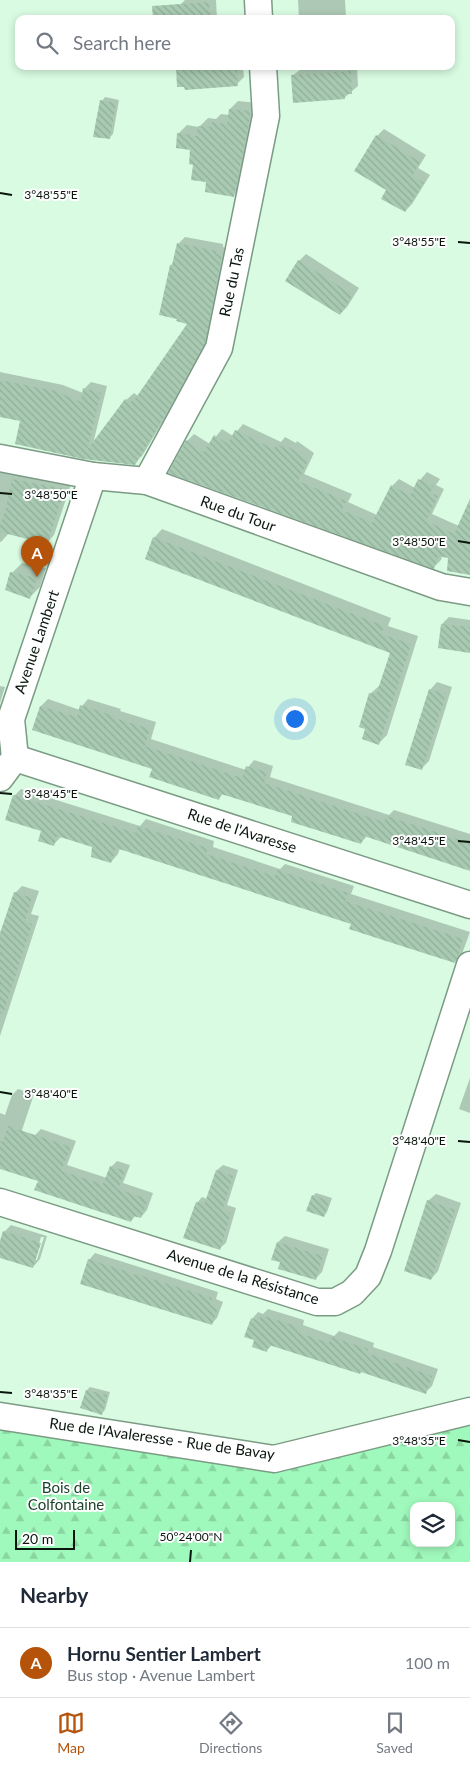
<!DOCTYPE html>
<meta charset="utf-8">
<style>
body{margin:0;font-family:Lato,sans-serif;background:#f2f2f3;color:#1f2937}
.controls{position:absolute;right:15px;bottom:15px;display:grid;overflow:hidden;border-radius:10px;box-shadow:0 2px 8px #0003}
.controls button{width:45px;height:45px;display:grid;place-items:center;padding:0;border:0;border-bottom:1px solid #e0e1e3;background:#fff;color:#1f2937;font:25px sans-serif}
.scale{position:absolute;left:15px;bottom:12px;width:60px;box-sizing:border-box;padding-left:5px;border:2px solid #09150d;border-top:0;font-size:14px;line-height:18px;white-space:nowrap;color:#09150d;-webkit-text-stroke:4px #fefefe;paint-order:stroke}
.you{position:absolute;left:294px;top:718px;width:18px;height:18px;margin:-12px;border:4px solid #fff;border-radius:50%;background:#1a73e8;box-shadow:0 0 0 8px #1a73e833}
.badge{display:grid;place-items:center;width:32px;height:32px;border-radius:50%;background:#b45309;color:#fff;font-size:16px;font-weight:700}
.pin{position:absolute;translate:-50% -41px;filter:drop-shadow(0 1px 2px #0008)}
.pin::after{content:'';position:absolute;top:26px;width:18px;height:15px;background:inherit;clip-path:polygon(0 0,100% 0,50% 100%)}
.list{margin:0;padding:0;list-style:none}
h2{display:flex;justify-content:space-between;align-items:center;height:65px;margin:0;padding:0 20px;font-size:21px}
h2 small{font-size:16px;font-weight:400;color:#747a83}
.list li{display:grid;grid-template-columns:32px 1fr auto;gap:15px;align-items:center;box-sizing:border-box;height:70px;padding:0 20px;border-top:1px solid #e0e1e3}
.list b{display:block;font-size:19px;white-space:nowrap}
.list p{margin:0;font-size:16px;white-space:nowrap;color:#747a83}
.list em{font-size:16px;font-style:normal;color:#747a83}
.icon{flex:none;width:28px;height:28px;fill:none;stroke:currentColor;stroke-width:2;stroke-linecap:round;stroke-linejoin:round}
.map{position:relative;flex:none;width:470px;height:1562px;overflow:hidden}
.search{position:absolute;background:#fff;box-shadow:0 2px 8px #0003;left:15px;right:15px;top:15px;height:55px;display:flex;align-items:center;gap:12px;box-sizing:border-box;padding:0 18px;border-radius:10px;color:#747a83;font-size:19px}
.sheet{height:135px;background:#fff}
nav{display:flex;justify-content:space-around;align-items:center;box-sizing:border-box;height:70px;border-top:1px solid #e0e1e3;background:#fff;font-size:14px;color:#747a83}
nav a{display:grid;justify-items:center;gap:2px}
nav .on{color:#b45309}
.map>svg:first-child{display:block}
.forest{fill:url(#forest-firs);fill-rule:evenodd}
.shadow{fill:#0003;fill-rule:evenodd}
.building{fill:url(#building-back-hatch)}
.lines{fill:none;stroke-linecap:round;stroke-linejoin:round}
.minor-casing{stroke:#7b9b84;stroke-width:29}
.minor{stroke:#fff;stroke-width:26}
.ticks{fill:none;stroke:#09150d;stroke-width:2}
.labels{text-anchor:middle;stroke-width:4;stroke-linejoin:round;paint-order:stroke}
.street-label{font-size:15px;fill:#09150d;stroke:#fefefe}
.park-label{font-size:15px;fill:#1d432b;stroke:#fefefe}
.ticks-label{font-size:12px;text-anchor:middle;fill:#09150d;stroke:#fefefe;stroke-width:4;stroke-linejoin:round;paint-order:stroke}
</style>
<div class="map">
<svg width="470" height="1562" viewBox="0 0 470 1562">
<defs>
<pattern id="forest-firs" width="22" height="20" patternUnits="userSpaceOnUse" patternTransform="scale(1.25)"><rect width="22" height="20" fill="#a0f9bc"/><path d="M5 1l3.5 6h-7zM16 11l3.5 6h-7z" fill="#88d5a0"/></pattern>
<pattern id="building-back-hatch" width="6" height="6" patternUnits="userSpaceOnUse" patternTransform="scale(1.25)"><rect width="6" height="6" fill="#a9cab2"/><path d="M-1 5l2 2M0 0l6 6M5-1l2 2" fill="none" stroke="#90ad98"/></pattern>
</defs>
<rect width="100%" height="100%" fill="#d9fbe2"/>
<!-- forest -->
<path class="forest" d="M 0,1416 L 276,1471 L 470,1424 L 470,1562 L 0,1562 ZM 414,1506 L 451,1506 L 451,1543 L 414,1543 Z"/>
<!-- shadow -->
<g class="shadow">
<polygon points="185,0 216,0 217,19 181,19 180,5"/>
<polygon points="298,0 345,0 346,17 351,17 351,19 299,19"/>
<polygon points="177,66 243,66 244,77 237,84"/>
<polygon points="300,66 357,66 358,86 344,98 292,76 301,69"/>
<polygon points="105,97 119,100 113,134 110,137 102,101"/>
<polygon points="238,101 258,103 242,187 234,195 207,181 194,164 191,149 179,133 187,125 199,127 208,118 216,119 221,114 229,115 230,109"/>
<polygon points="384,129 426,155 418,168 430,175 412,204 405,211 387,190 377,136"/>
<polygon points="185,237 223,244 223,247 229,248 212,334 174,403 142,456 134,463 99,460 21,420 0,416 0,372 63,385 83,393 84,389 91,382 107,386 93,444 126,400 134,393 138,396 189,323 171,265 174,262 178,244"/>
<polygon points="306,254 359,288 347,307 340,314 299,261"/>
<polygon points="243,424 281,442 285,437 296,443 297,441 314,453 304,474 352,494 348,502 377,515 392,486 399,479 415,488 420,480 427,472 440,479 436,485 444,489 432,514 459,526 470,507 470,574 450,557 442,556 441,560 434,567 170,472 187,441 194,434 210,444 222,429 233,436"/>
<polygon points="0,468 72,481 54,535 47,543 9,533 1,542 0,542"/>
<polygon points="162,529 391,618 388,626 418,636 387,735 379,743 370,694 379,686 381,686 391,652 154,538"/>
<polygon points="22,563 46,568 40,587 30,597 12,573"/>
<polygon points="449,617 470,620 470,651 442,624"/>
<polygon points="437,682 452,687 429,761 422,768 430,690"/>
<polygon points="0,686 5,687 0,703"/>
<polygon points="48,699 80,710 82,706 88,699 121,709 120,711 156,722 151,739 246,770 254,760 273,766 270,777 389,815 394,810 470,834 470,870 367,836 361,843 294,815 224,793 219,798 153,768 34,730 41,706"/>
<polygon points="21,789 140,826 146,819 214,841 213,847 280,869 285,864 354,886 351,894 470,932 462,954 455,961 352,923 120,848 118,854 111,862 94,846 61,837 54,844 14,796"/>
<polygon points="22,886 39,891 31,914 39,916 0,1036 0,938 15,893"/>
<polygon points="470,1078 470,1113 459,1109"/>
<polygon points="18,1089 34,1094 20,1136 0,1161 0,1113 5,1115 12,1095"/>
<polygon points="41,1129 76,1141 67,1165 107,1178 111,1167 117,1161 130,1165 123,1183 153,1193 147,1210 141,1217 136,1215 131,1221 39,1181 35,1135"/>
<polygon points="223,1165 238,1170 227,1205 236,1208 226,1243 220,1248 197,1203 202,1197 207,1199 217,1170"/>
<polygon points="316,1193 332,1198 327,1212 324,1216 313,1196"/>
<polygon points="436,1194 461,1203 438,1271 431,1279 428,1201"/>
<path d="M 11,1225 L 47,1236 L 40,1259 L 33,1267 L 0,1256 L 0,1245 L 4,1232 ZM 41,1237 L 44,1237 L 37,1260 L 34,1260 Z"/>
<polygon points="285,1236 329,1249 322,1272 315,1279 282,1262 278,1242"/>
<polygon points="95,1253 218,1292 216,1299 223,1302 217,1318 211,1324 89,1260"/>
<polygon points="268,1309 304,1320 303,1325 334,1336 339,1331 357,1337 374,1343 373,1347 438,1369 432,1386 425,1393 362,1371 272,1345 266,1351 255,1339 252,1319 258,1312 263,1314"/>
<polygon points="90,1387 110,1392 105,1410 102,1413 87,1390"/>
</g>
<!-- building -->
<g class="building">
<polygon points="209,2 210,19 153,19 152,6"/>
<polygon points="176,66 233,66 233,70 237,70 238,86 185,90 184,87 177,87"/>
<polygon points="351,71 352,94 344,94 345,99 293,103 291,75"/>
<polygon points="100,100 116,103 110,139 93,137"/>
<polygon points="229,109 251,111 234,197 205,192 206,182 191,180 193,165 189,164 190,150 176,148 177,133 197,136 198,126 211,127 212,122 227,124"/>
<polygon points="376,135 420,162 412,176 424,183 405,212 381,199 386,190 354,171"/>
<polygon points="177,243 217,251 216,254 222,255 205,343 167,412 135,465 83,459 15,444 20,421 0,417 0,380 56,391 81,402 83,388 101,393 87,450 125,399 130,403 132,400 133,402 187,324 176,321 177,319 159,315 170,265 172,265"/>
<polygon points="298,260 353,295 340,315 285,281"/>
<polygon points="235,430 274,449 277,444 288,450 289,447 308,460 298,481 346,501 342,510 372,523 391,485 410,496 418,479 434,486 430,493 438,496 426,521 454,534 470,499 470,575 447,571 448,558 438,556 434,569 168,473 186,440 204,452 214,435 228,444"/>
<polygon points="12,479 65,489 47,544 0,532 0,526 6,508"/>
<polygon points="153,537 384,626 381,634 411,644 379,745 362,739 365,729 359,727 369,693 376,695 390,653 145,559"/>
<polygon points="10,572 37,578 30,599 5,590"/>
<polygon points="441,624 470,627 470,653 438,648"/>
<polygon points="429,689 446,694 422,770 405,765"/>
<polygon points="80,705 115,716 114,718 150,729 145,746 242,778 246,766 267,772 264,783 384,822 386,816 470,843 470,871 364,836 361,844 291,822 292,816 221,794 219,800 149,777 152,769 32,730 40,706 77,717"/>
<polygon points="13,795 136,833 138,826 208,848 206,854 240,865 275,876 277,870 348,893 345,901 463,939 457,959 455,963 389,942 349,929 351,924 116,848 111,863 91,857 92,847 57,836 54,846 38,841 41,831 5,820"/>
<polygon points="14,892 32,898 25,921 32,924 3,1014 0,1013 0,933"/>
<polygon points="8,1126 71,1147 61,1171 103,1184 110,1166 125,1171 118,1189 148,1199 141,1218 133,1216 131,1222 34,1190 38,1181 0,1169 0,1141 3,1142"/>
<polygon points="216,1170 233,1176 222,1211 231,1213 220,1250 183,1238 196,1202 204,1205"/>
<polygon points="312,1195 329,1201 324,1217 306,1211"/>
<polygon points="427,1200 455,1210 431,1280 404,1271"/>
<polygon points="3,1231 41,1243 33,1268 0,1258 0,1241"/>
<polygon points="277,1242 323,1256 316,1280 278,1269 280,1262 271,1260"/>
<polygon points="88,1259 126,1271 126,1273 143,1276 212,1298 210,1305 218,1308 212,1325 80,1284"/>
<polygon points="261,1315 299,1327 297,1332 329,1343 331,1337 350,1343 368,1349 367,1353 432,1376 426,1394 361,1372 360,1374 269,1345 267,1352 252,1347 254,1340 244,1337 251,1318 259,1321"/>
<polygon points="86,1390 107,1395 102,1415 80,1408"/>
</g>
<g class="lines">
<defs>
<g id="minor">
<polyline points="258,0 259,19"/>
<polyline points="0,458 93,476 147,481 441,587 470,592"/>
<polyline points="147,481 219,348 266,116 263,66"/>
<polyline points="15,758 470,905"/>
<polyline points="0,778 15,758 11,719 93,476"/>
<polyline points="0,1202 317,1302 335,1302 352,1293 368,1276 378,1251 470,965"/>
<polyline points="0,1416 274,1459 470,1411"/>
</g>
</defs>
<!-- minor casing -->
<use href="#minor" class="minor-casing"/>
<!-- minor -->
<use href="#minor" class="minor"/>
</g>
<!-- ticks -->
<path class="ticks" d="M 0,193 L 12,195M 458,242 L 470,243M 0,493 L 12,494M 458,541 L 470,543M 0,793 L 12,794M 458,841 L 470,842M 0,1092 L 12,1094M 458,1141 L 470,1142M 0,1392 L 12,1393M 458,1440 L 470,1442M 190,1562 L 191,1550"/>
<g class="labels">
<!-- street labels -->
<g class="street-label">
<text transform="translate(232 282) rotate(-78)" y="5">Rue du Tas</text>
<text transform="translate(238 514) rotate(20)" y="5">Rue du Tour</text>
<text transform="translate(37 642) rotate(-71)" y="5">Avenue Lambert</text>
<text transform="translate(242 831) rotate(18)" y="5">Rue de l'Avaresse</text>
<text transform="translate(243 1277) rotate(17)" y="5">Avenue de la Résistance</text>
<text transform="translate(162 1439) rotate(8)" y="5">Rue de l'Avaleresse - Rue de Bavay</text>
</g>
<!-- park labels -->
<g class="park-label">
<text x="66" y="1493">Bois de<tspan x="66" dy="17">Colfontaine</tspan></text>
</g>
</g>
<g class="ticks-label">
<text x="51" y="199">3°48'55"E</text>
<text x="419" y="246">3°48'55"E</text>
<text x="51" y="499">3°48'50"E</text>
<text x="419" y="546">3°48'50"E</text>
<text x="51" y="798">3°48'45"E</text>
<text x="419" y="845">3°48'45"E</text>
<text x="51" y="1098">3°48'40"E</text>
<text x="419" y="1145">3°48'40"E</text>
<text x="51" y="1398">3°48'35"E</text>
<text x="419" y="1445">3°48'35"E</text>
<text x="191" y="1541">50°24'00"N</text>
</g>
</svg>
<div class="controls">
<button><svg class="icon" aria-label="layers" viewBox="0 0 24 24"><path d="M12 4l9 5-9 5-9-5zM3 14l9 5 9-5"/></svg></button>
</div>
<div class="scale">20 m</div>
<div class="you"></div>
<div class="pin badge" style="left:37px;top:577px">A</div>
<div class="search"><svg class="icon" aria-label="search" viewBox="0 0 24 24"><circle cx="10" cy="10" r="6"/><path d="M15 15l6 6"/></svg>Search here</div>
</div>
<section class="sheet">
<h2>Nearby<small></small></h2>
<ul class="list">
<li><span class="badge">A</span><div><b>Hornu Sentier Lambert</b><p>Bus stop · Avenue Lambert</p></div><em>100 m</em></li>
</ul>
</section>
<nav>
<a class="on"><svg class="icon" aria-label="map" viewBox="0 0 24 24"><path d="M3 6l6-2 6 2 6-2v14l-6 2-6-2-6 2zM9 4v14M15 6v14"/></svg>Map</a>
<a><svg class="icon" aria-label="directions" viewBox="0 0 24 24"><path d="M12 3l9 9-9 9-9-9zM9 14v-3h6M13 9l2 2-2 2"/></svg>Directions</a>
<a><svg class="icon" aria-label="saved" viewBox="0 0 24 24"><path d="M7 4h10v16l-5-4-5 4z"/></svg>Saved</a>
</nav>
